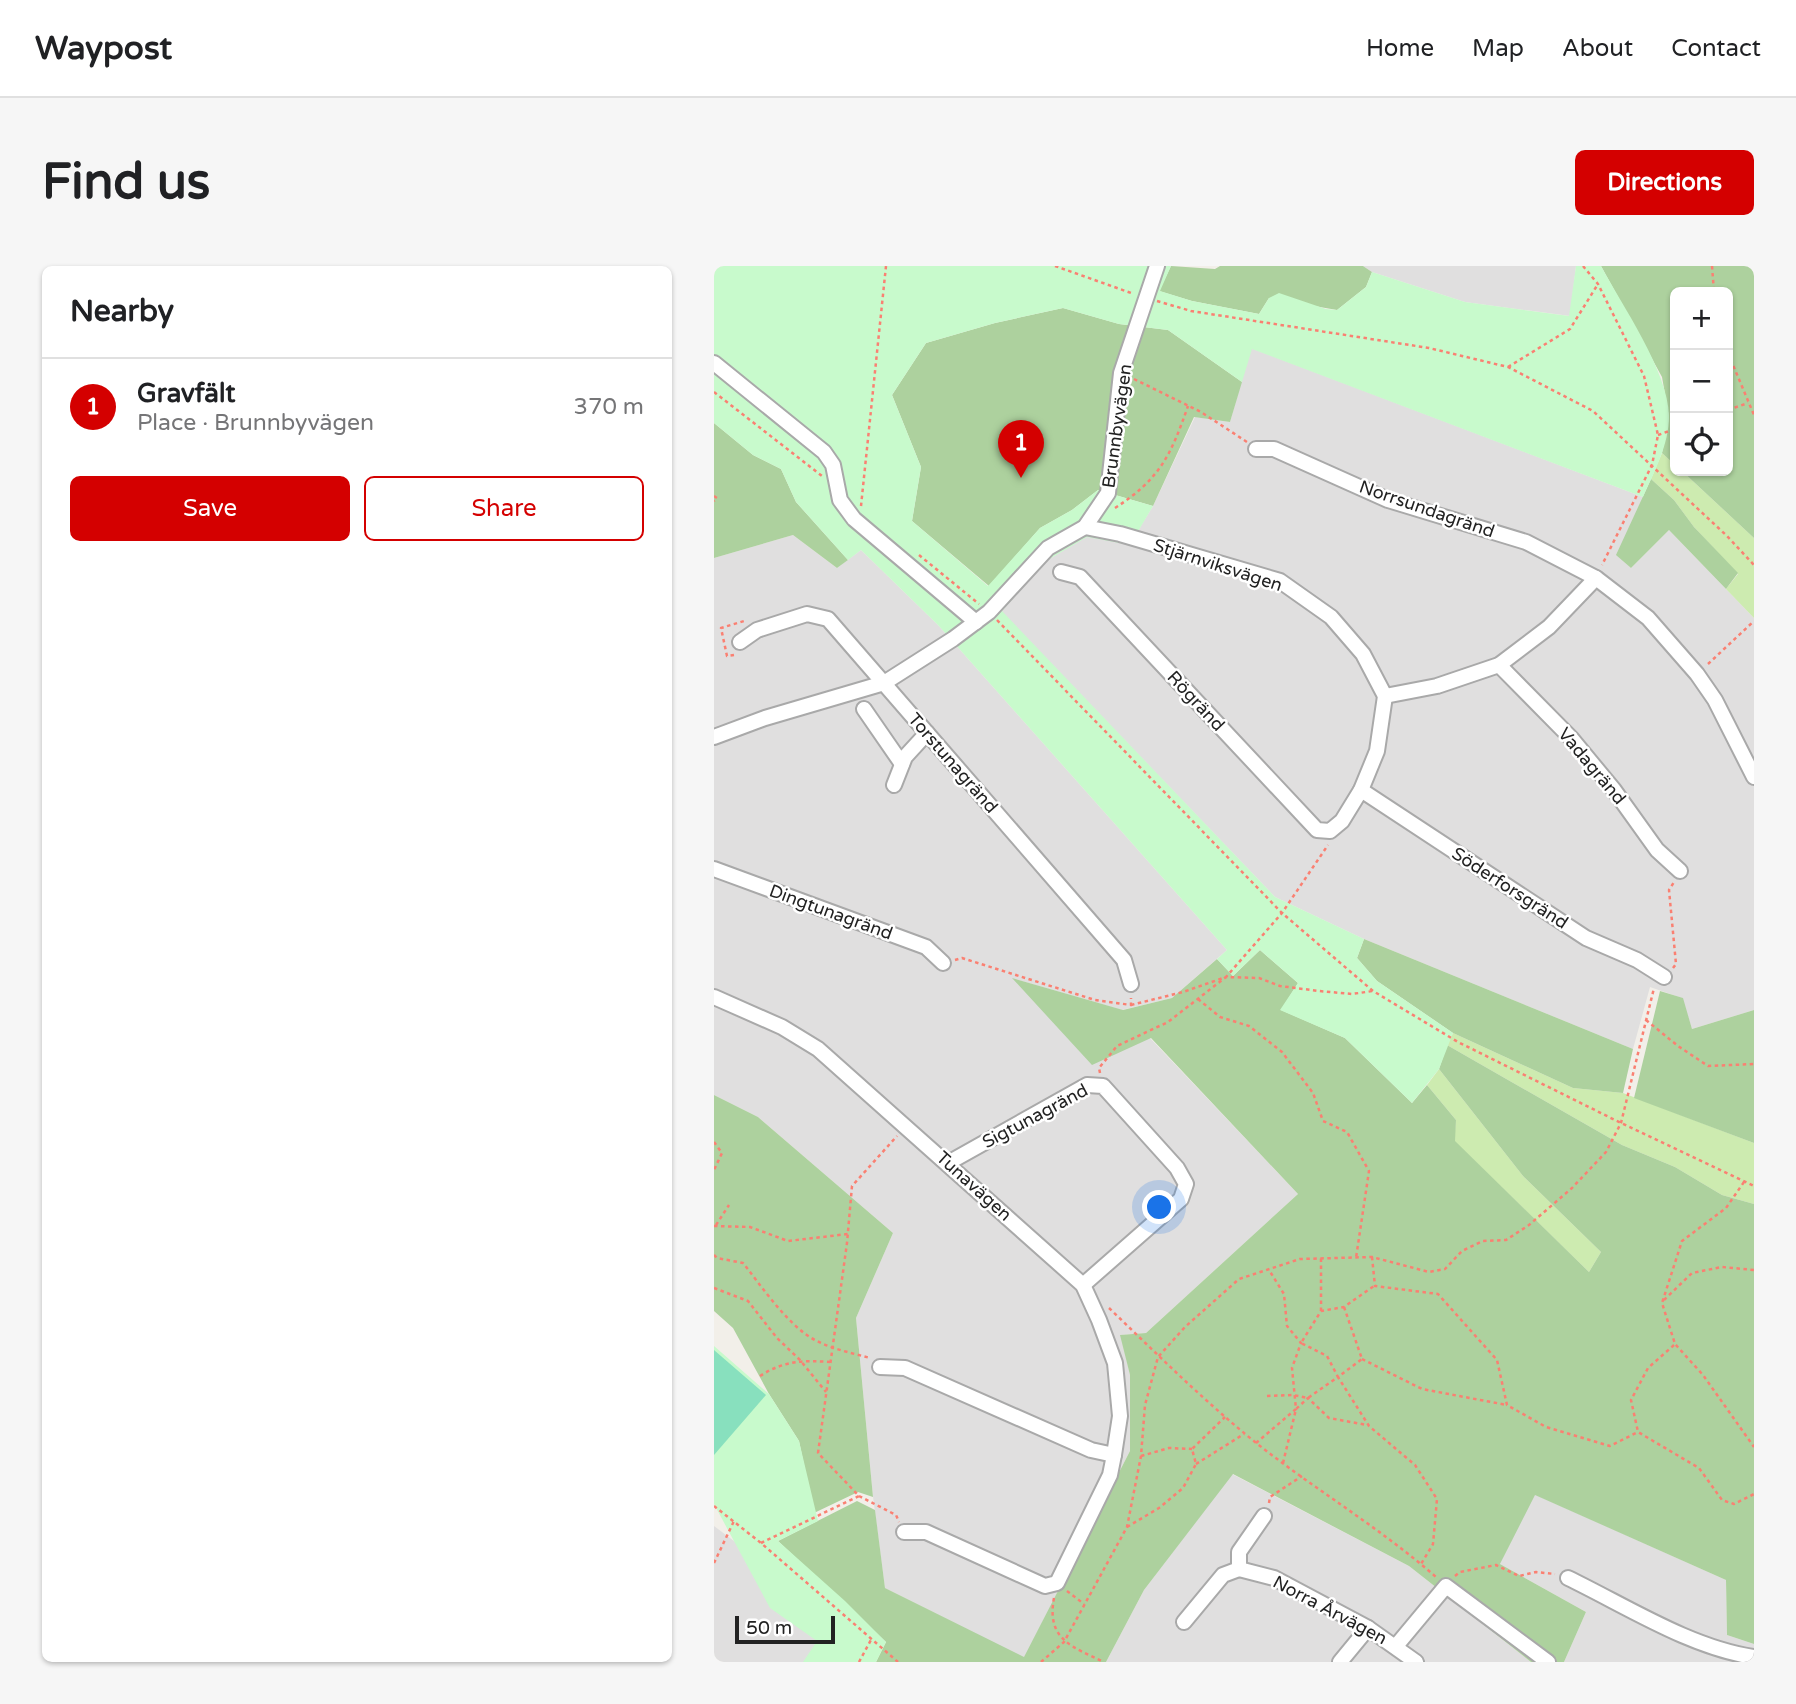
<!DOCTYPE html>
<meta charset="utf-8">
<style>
body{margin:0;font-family:"Varela Round",sans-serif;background:#f6f6f6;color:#202124}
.controls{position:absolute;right:21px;top:21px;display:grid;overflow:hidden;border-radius:10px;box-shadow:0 2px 5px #0004}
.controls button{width:63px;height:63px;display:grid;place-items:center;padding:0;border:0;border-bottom:2px solid #e0e0e0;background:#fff;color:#202124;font:35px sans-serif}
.scale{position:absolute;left:21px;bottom:18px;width:100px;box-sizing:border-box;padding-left:7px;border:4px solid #222;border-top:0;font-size:19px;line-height:24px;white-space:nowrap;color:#222;-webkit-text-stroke:5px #fff;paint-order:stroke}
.you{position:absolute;left:446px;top:942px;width:24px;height:24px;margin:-18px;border:5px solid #fff;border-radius:50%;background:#1a73e8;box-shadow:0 0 0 10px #1a73e833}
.badge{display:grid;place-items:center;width:46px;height:46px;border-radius:50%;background:#d40000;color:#fff;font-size:23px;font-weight:700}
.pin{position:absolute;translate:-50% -58px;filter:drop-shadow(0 2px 4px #0008)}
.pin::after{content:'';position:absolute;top:37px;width:24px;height:21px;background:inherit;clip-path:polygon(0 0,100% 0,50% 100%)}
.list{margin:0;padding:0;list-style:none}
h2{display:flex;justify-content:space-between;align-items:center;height:91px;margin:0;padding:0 28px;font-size:30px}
h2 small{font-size:23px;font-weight:400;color:#757577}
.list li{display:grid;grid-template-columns:46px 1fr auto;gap:21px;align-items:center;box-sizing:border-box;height:98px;padding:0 28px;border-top:2px solid #e0e0e0}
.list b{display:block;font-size:26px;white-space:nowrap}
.list p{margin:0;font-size:23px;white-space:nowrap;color:#757577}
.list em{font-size:23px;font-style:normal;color:#757577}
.actions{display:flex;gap:14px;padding:21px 28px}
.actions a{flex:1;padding:16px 0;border:2px solid #d40000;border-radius:10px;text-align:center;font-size:24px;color:#d40000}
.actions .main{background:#d40000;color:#fff}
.icon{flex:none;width:38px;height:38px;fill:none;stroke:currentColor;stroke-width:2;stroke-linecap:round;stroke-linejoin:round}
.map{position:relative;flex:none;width:1040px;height:1396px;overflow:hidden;border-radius:10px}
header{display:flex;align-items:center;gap:42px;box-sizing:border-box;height:98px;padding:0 35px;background:#fff;border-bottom:2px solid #e0e0e0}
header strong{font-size:33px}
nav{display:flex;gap:38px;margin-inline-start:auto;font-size:24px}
.intro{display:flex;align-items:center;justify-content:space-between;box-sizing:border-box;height:168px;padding:0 42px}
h1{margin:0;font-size:49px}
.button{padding:18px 32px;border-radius:10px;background:#d40000;color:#fff;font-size:24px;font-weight:700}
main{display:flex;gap:42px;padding:0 42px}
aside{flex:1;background:#fff;border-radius:10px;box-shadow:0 2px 5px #0004}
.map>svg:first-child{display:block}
.residential{fill:#e0dfdf}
.grass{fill:#cdebb0}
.forest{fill:#add19e}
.park{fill:#c8facc}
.pitch{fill:#88e0be}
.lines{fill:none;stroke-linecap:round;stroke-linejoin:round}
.minor-casing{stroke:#a9a9a9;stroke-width:18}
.path{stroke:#fa8072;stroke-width:2.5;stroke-dasharray:3.5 3.5;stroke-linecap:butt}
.minor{stroke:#fff;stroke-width:14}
.labels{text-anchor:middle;stroke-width:5;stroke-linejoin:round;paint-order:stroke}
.street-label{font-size:18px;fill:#222;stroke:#fff}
</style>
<header>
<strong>Waypost</strong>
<nav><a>Home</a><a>Map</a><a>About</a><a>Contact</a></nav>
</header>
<div class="intro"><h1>Find us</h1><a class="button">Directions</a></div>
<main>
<aside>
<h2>Nearby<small></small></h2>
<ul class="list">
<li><span class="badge">1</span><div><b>Gravfält</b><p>Place · Brunnbyvägen</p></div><em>370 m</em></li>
</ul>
<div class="actions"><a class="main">Save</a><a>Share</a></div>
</aside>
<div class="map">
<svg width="1040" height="1396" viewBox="0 0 1040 1396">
<rect width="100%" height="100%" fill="#f2efe9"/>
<!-- residential -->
<g class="residential">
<polygon points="649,0 862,0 856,50 751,36 658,6"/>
<polygon points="537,82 929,231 903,289 917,302 955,264 1040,352 1040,744 978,763 968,732 936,721 919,783 650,673 561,631 287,345 332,295 373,270 416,278 439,240 481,151 516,156"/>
<polygon points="79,269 123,302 147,284 224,359 513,684 458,732 408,744 300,713 436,772 584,928 432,1067 407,1069 416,1109 416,1185 310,1392 171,1322 159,1231 142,1052 179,967 44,851 0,829 0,292"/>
<polygon points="518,1208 695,1300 817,1396 392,1396 430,1324"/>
<polygon points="820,1228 1012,1314 1013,1369 1040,1378 1040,1396 850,1396 872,1346 786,1298"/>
<polygon points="0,1260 108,1341 114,1396 0,1396"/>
</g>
<!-- grass -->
<g class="grass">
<polygon points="948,187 961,199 961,205 968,205 1040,272 1040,352 1012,323 1024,308 980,261 960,234 937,213"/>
<polygon points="739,767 859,822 909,827 1040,877 1040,938 1008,929 961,901 908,879 733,779"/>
<polygon points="725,803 809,910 887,986 875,1006 740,875 742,854 713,819"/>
</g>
<!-- forest -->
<g class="forest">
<polygon points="457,0 501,3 506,0 649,0 658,6 652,21 623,44 555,32 545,48 478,35 445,25"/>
<polygon points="887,0 1040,0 1040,272 968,205 1014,205 1014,26 961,26 961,199 948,187 955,151 948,111"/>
<polygon points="349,42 405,58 454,64 528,116 516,156 480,151 439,240 384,224 358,244 326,262 275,320 198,255 207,201 178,129 212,77 281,57"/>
<polygon points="0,157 39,189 67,203 82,236 134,294 123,302 79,269 0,292"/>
<polygon points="937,213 960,234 980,261 1024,307 1012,323 955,264 917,302 902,289"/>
<polygon points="650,673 919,783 909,827 859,822 739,767 663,715 643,692"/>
<polygon points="546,684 584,717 567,744 631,772 698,837 713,819 742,854 741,875 875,1006 887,986 809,910 725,803 733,779 908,879 961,901 1008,929 1040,938 1040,1378 1013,1369 1012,1314 821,1229 786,1298 872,1346 850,1396 817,1396 695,1300 519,1208 430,1324 392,1396 162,1396 172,1376 64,1275 143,1235 161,1244 171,1322 310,1391 416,1185 416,1109 406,1069 432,1067 584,928 437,772 378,799 298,712 409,744 458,732 503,693 519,710"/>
<polygon points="946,725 969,732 978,763 1040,744 1040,877 920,832"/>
<polygon points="0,829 44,851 179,967 142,1052 159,1231 144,1226 100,1247 85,1175 55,1128 19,1062 0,1045"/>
</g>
<!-- park -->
<g class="park">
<path d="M 0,0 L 457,0 L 446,25 L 478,35 L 545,48 L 555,32 L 565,27 L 612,43 L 623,44 L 652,21 L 658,6 L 751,36 L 855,50 L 862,0 L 887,0 C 909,41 954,105 955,150 C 955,179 940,206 929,231 L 538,83 L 528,116 L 454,64 L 405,58 L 349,42 L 281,57 L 212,77 L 178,129 L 207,201 L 198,255 L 274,320 L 326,262 L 358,244 L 384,224 L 439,240 L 416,279 L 373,271 L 332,295 L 288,345 L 561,631 L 650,673 L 643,692 L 663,715 L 739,767 L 725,803 L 698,837 L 631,772 L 566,744 L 584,717 L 546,684 L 519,710 L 503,693 L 513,684 L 224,359 L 147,284 L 134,294 L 82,236 L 67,203 L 39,189 L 0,157 Z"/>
<polygon points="0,1080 55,1128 85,1175 104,1255 64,1275 131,1335 172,1376 162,1396 89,1396 103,1375 56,1342 0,1238"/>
</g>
<!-- pitch -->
<polygon class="pitch" points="0,1084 52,1129 0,1189"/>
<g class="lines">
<defs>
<g id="minor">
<polyline points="0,97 110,186 119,199 126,234 140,253 262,356"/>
<polyline points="542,183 560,183 674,234 812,276 882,312 934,352 983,408 1001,434 1040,511"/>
<polyline points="347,306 366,311 603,564 616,565 628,555 647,524 663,485 671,430 649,388 617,351 566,315 406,268 371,261"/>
<polyline points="26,376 43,364 93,348 114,353 410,694 417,718"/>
<polyline points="785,399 857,472 900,524 943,584 966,605"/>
<polyline points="671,430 723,420 785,399 835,361 882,312"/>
<polyline points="150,443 188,498"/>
<polyline points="0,471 51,452 170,417 239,373 275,346 334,282 371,261 394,227 407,107 443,0"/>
<polyline points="180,519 191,491 213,467"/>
<polyline points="647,524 872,672 923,694 950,711"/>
<polyline points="0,603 212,681 229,697"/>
<polyline points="0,731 68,761 104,783 369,1019 385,1054 401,1097 406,1150 400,1189 396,1209 343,1317 331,1320 212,1266 190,1266"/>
<polyline points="234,897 373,819 389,820 463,902 472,918 467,933 369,1019"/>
<polyline points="166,1101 191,1102 377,1184 400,1189"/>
<polyline points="525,1303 560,1312 654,1362 702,1396"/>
<path d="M 854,1312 C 912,1340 977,1382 1040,1391"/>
<polyline points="470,1356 509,1309 525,1303 525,1286 550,1250"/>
<polyline points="682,1380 732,1320 834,1396"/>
<polyline points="626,1396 654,1362"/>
</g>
</defs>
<!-- minor casing -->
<use href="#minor" class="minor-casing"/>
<!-- path -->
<g class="path">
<polyline points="341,0 420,28"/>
<polyline points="869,0 884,18 930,110 944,169 938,199 888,299"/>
<polyline points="998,0 1000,26"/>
<polyline points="443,35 477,45 715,82 794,101 879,145 1013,270 1040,299"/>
<polyline points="1014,87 1040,149"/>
<polyline points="794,101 856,63 884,18"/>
<polyline points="420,113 487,146 533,176"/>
<polyline points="0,126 108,210"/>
<polyline points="1014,144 1034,137"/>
<polyline points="944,169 961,163"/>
<polyline points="0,230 3,232 0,235"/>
<polyline points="147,240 172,0"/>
<path d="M 401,242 C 446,213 457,189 474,140"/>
<polyline points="205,289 265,338"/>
<polyline points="283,354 568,647 659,725 744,776 907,857 1040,920"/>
<polyline points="20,389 13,390 7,362 30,355"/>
<polyline points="994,398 1040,355"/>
<polyline points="241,694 248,692 381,734 417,739 417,732"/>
<polyline points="959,702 962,698 955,624 960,616"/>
<polyline points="484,733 506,751 535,760 568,786 599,827 609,855 633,866 655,905 642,992"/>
<polyline points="417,739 469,726 512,711 568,647 614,579"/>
<polyline points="932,754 964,780 994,800 1040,798"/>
<polyline points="386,807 385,802 403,780 454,756 512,711 545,712 566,720 605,725 638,728 659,725"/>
<polyline points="0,876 8,887 0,904"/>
<polyline points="1030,916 1012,942 968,975 948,1037 961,1078 989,1109 1040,1181"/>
<polyline points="2,959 15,939"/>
<polyline points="0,960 36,961 74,975 134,968"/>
<path d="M 0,989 L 3,992 L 29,997 C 48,1021 66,1048 90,1067 C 108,1081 134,1086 156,1092"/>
<polyline points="658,991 661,1020 724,1028 783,1094 793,1139 832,1161 896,1180 924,1166"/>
<polyline points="0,1022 34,1035 63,1072 86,1094 112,1126"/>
<polyline points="950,1034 978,1007 1008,1001 1040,1004"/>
<polyline points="630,1041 648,1093 624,1111 655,1160 701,1199 723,1233 719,1278 707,1298"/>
<path d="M 395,1042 C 443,1088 489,1134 541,1176 C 600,1223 665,1261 722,1311"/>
<polyline points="607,1045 607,992"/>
<polyline points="960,1079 934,1102 917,1134 924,1166 985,1202 1008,1234 1020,1238 1040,1228"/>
<polyline points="648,1093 708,1123 793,1139"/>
<path d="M 46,1110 C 69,1095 89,1094 116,1096"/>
<polyline points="553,1130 579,1129 594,1132 624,1111 613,1090 587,1077 607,1045 630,1041 660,1020"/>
<polyline points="542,1177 582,1143 578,1102 587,1077 573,1060 570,1028 555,1004"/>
<polyline points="427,1190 455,1182 478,1183"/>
<polyline points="569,1197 582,1143 594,1132 615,1152 653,1159"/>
<polyline points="482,1198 530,1168"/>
<polyline points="145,1230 182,1249 185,1256"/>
<polyline points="555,1237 556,1231 588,1210"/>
<polyline points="0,1240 47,1277 184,1396"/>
<polyline points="413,1261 445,1242 469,1222 482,1198 478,1183 511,1151"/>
<polyline points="47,1277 145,1230 104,1187 133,977 138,920 183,870"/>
<polyline points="0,1297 20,1255"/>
<polyline points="741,1310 746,1306 782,1299 805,1310 822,1306 841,1308"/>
<polyline points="353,1325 370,1338"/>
<path d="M 340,1332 C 332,1374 359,1381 390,1396"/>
<polyline points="145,1396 158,1372"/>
<polyline points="327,1396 350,1376 413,1261 427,1190 431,1139 444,1091 471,1061 525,1013 586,993 658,991 715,1006 731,1003 748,985 769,975 792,974 815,959 858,922 892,886 907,857 940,722"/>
</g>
<!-- minor -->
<use href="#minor" class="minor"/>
</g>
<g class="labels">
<!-- street labels -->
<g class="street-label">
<text transform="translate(403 160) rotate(-82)" y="6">Brunnbyvägen</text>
<text transform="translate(713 243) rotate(19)" y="6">Norrsundagränd</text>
<text transform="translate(504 299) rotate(18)" y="6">Stjärnviksvägen</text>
<text transform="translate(482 435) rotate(47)" y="6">Rögränd</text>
<text transform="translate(239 497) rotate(49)" y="6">Torstunagränd</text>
<text transform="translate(878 500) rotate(50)" y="6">Vadagränd</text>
<text transform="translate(796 622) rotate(33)" y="6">Söderforsgränd</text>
<text transform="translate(117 646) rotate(20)" y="6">Dingtunagränd</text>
<text transform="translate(321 850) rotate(-28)" y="6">Sigtunagränd</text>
<text transform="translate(260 920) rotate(42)" y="6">Tunavägen</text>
<text transform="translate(616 1344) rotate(28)" y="6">Norra Årvägen</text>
</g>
</g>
</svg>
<div class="controls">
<button>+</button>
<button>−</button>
<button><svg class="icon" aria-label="locate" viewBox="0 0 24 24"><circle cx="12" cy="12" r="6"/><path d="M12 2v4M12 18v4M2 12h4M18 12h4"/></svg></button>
</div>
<div class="scale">50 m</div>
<div class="you"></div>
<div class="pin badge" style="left:307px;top:212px">1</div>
</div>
</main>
